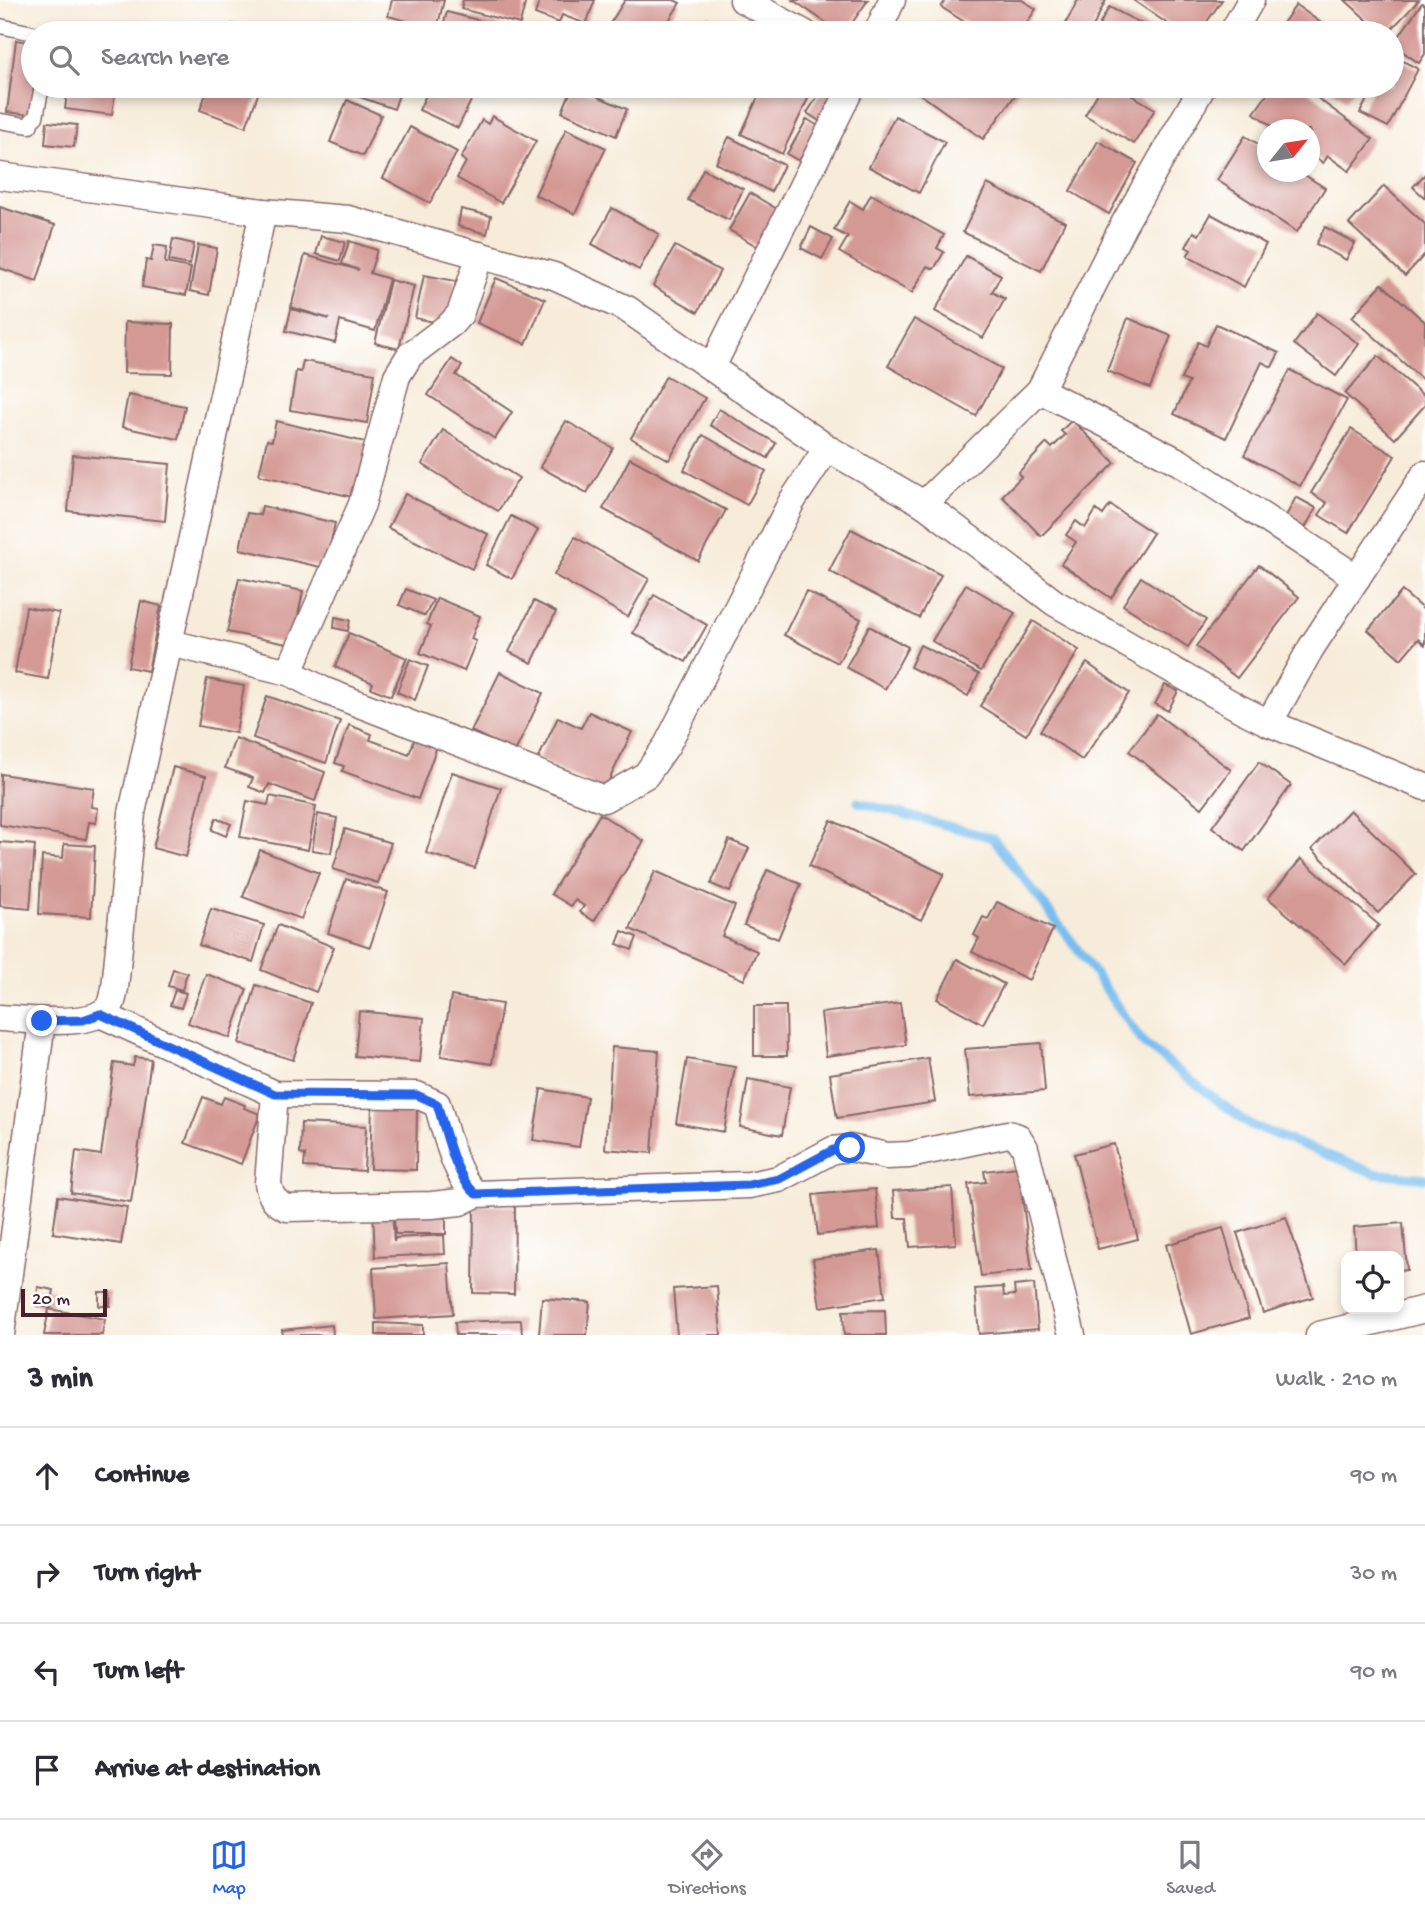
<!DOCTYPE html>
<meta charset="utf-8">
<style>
body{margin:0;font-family:"Gochi Hand",sans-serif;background:#f7f7f7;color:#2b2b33}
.controls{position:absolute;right:21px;bottom:21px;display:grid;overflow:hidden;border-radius:14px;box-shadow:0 4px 10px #0003}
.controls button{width:63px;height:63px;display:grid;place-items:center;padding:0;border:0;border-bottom:2px solid #e1e1e2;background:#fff;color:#2b2b33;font:35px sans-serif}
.compass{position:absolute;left:1257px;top:119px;width:63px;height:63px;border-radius:50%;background:#fff;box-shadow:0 4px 10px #0003;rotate:60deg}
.scale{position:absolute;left:21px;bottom:18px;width:86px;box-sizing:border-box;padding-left:7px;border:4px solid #4a1f2b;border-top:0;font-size:19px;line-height:24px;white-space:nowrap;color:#4a1f2b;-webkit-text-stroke:5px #fff;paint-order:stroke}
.stop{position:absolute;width:21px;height:21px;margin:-16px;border:5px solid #2563eb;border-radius:50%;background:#fff}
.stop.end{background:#2563eb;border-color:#fff;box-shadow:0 2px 7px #0008}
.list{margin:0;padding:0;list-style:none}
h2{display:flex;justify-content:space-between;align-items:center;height:91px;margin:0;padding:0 28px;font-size:30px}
h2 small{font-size:23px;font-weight:400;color:#7c7c81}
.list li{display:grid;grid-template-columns:46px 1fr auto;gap:21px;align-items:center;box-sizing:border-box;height:98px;padding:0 28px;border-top:2px solid #e1e1e2}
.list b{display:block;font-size:26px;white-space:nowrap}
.list em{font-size:23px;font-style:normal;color:#7c7c81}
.icon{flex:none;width:38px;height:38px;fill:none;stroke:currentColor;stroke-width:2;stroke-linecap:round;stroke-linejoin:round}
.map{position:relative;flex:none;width:1425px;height:1335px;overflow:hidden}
.search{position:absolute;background:#fff;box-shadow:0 4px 10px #0003;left:21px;right:21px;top:21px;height:77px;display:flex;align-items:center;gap:18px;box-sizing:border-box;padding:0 24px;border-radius:38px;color:#7c7c81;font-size:26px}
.sheet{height:483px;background:#fff}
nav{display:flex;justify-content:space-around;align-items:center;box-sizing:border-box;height:98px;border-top:2px solid #e1e1e2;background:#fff;font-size:19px;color:#7c7c81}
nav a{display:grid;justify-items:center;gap:4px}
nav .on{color:#2563eb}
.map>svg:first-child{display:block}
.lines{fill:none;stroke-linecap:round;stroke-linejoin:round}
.stream{stroke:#77beef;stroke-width:9}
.building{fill:#d49994}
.service-casing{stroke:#876768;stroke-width:17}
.minor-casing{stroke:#876768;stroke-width:29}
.service{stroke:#fff;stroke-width:14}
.minor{stroke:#fff;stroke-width:26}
.route{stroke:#2563eb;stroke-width:9}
</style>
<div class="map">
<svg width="1425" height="1335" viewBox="0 0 1425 1335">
<rect width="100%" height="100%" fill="#fff"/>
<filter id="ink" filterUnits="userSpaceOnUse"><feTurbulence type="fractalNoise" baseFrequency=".0143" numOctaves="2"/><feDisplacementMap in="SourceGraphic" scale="14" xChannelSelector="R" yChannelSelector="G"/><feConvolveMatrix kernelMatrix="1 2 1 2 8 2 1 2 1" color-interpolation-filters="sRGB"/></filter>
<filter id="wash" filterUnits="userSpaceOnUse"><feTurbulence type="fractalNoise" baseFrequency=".00686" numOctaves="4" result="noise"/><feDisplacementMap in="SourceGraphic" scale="28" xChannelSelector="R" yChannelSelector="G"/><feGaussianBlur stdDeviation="1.57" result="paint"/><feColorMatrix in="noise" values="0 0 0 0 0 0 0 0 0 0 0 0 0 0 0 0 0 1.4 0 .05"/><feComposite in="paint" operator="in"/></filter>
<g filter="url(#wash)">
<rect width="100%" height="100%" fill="#f7ecda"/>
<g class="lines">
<!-- stream -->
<polyline class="stream" points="858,802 993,838 1073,943 1144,1044 1248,1124 1374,1173 1425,1178"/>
</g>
<g id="blocks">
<!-- building -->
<g class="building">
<polygon points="392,0 444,0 437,29 388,16"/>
<polygon points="463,0 526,0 520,24 461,9"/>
<polygon points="540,0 595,0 586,24 562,15 559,23 535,14"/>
<polygon points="625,0 674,0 680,3 661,33 604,33"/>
<polygon points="793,0 868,0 845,33 841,33"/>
<polygon points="946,0 1022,0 1036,9 1020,33 982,33 941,7"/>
<polygon points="1078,0 1106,0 1090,33 1082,30 1081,33 1068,33 1062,30"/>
<polygon points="1133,0 1222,0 1199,33 1181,33"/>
<polygon points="1345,0 1419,0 1388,33 1381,33"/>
<polygon points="1422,3 1425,5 1425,54 1419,63 1393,45"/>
<polygon points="1296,5 1335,33 1276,33"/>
<polygon points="1109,7 1160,33 1095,33"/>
<polygon points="447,12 515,30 514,33 441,33"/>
<polygon points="707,19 740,33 701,33"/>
<polygon points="232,24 257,33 228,33"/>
<polygon points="122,26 138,29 138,33 121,33"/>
<polygon points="16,40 33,43 34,86 30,115 7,112"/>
<polygon points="1392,55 1418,69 1388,127 1360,113 1374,86 1392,86"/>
<polygon points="68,86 116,86 112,115 65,109"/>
<polygon points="209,86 261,86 246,127 200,110"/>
<polygon points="353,86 402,86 394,109 351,94"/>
<polygon points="430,86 478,86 458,128 419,110"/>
<polygon points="573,86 627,109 616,136 562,112"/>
<polygon points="763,86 814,86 782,154 741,134"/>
<polygon points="824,86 851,86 827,126 807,113"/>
<polygon points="926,86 1013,86 1019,90 983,139 920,94"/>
<polygon points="1102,86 1116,86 1155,109 1134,144 1085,115"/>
<polygon points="1273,86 1301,86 1373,139 1349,171 1328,156 1323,163 1310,153 1310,130 1277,130 1254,113"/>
<polygon points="1327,86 1356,86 1346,100"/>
<polygon points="347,100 381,115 363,156 330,142"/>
<polygon points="492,116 536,141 501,203 457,178 466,162 461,158 482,120 488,124"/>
<polygon points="895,116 945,142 919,193 869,167"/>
<polygon points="807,119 818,126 799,161 787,154"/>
<polygon points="47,122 77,125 74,147 45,144"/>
<polygon points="410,127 457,152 430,203 383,178"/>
<polygon points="566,129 606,148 575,214 535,195"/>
<polygon points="1245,136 1268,150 1268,172 1300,172 1325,188 1297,232 1217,180"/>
<polygon points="729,137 784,165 771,192 716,163"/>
<polygon points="1098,141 1137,163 1109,214 1070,191"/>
<polygon points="703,169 743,189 729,220 688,200"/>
<polygon points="1425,174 1425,198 1413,187"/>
<polygon points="987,184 1065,222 1041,271 963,232"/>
<polygon points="1384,186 1425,224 1425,254 1405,276 1349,224"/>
<polygon points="750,193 782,212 762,249 729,230"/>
<polygon points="871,194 944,235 937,248 944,252 934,269 927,266 912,293 839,252 848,237 834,230 850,201 863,209"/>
<polygon points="0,207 55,225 37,281 0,268"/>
<polygon points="612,208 659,234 639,270 592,244"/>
<polygon points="461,209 491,216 487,234 458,226"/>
<polygon points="1211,214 1266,244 1244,287 1187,256 1191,250 1186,247 1194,232 1199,235"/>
<polygon points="811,227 833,239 822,259 801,248"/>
<polygon points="1325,227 1355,243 1346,260 1316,244"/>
<polygon points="321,236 345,242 340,261 316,254"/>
<polygon points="173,239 194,244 190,265 169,261"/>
<polygon points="349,241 377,250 370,273 389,279 375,331 340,321 335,343 286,331 291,309 330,319 291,307 305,255 359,270 342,264"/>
<polygon points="154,245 167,247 165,263 191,268 186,295 142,287 146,260 151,261"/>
<polygon points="198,245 217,248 209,295 190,291"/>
<polygon points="675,246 720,271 698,312 653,286"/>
<polygon points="966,256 1001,275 992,292 1005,299 983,338 935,311"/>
<polygon points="424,275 456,281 448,325 415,318"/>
<polygon points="496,278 545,299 526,344 477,323"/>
<polygon points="390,280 414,286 399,349 375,343"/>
<polygon points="1382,284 1425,322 1424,381 1352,317"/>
<polygon points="1317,313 1359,344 1336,376 1294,344"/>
<polygon points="1128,318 1171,336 1150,388 1107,371"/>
<polygon points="914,319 1002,369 976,416 888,366"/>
<polygon points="125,322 173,324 172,374 124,373"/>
<polygon points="1216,324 1279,353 1272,367 1262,362 1226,438 1174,414 1189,382 1181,379 1198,342 1206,346"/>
<polygon points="1378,356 1425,397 1425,405 1395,439 1345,394"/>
<polygon points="452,359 462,366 456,375 512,412 495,439 428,395"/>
<polygon points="303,361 375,373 367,423 290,410 296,371 301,372"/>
<polygon points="1290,370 1347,400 1300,486 1244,455"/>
<polygon points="666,376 705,398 669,460 631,438"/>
<polygon points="128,395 185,406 178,439 122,427"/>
<polygon points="719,409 776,443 768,458 710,425"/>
<polygon points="1072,420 1115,463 1041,536 1002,496 1021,477 1018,473 1047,443 1052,448 1065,435 1061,431"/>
<polygon points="276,421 373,444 361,499 259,475 267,440 272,441"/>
<polygon points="566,421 613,448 587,493 540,467"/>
<polygon points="1351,429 1395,456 1348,533 1319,515 1327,503 1311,493"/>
<polygon points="443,430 519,478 498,511 422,464"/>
<polygon points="703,435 766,471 747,505 684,470"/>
<polygon points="73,455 170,464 165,521 68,511"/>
<polygon points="630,458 726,510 698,561 603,509"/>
<polygon points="405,494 488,534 472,569 388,528"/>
<polygon points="1296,497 1316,508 1305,528 1285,518"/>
<polygon points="1110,505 1153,533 1111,598 1061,564 1076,542 1066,535 1076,521 1085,528 1096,510 1103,515"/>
<polygon points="262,506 335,523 325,568 240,549 247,513 260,515"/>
<polygon points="511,516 538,530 512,579 486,565"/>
<polygon points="851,529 941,575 919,618 829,571"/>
<polygon points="575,537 649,579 628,617 554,575"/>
<polygon points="1259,565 1299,597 1237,678 1196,646"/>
<polygon points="1141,577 1206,620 1188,647 1123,605"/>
<polygon points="239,578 303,591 292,645 227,632"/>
<polygon points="966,584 1015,613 981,671 932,641"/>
<polygon points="406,589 433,600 425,616 399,605"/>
<polygon points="806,591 861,619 838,663 784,635"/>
<polygon points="1402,591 1425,611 1425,645 1418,639 1401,659 1368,630"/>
<polygon points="654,595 707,625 686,662 633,633"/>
<polygon points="437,598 480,616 471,639 476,641 464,671 420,653 431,626 427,624"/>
<polygon points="141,601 161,606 148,671 128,667"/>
<polygon points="534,601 556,612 532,663 509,652"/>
<polygon points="26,607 59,613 48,679 15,673"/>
<polygon points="335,617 350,620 348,631 334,628"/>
<polygon points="1033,621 1079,650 1026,735 980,706"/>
<polygon points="869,626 908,647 885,689 846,667"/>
<polygon points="349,633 407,658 391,696 371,688 373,683 335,667"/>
<polygon points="920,645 979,674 968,696 910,667"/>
<polygon points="410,659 428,666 415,700 397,692"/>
<polygon points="1087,663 1129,693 1082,760 1040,731"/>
<polygon points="500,672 543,693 515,752 471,731"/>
<polygon points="207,679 244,686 236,733 198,726"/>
<polygon points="1165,685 1178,691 1168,711 1155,704"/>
<polygon points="267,696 340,721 326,763 253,738"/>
<polygon points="589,712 632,732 604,791 538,759 558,717 581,728"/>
<polygon points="1157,714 1231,770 1202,808 1129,751"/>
<polygon points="349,725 372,734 370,740 409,754 415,738 437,746 418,799 342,771 344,766 335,763"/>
<polygon points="235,738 325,772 315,801 269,784 265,793 249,787 253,778 225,768"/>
<polygon points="1259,762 1291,785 1244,851 1212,827"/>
<polygon points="173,767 206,776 186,857 153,848"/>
<polygon points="452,772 501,788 475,868 426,853"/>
<polygon points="1,774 94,788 91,807 98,808 96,823 89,822 86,839 0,825"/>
<polygon points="270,796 316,806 308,850 240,837 247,801 268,805"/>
<polygon points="1350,810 1416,874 1378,913 1312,849"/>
<polygon points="318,814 337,818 331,853 312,850"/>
<polygon points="600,814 644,841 594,921 580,912 584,906 575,900 571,906 551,894"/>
<polygon points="216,818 231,824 226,836 212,830"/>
<polygon points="831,820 944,874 921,920 809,866"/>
<polygon points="345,829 391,843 378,883 333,869"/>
<polygon points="729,840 749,848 730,892 711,884"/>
<polygon points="0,842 35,845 30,909 0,906"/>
<polygon points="64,844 95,846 91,917 39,914 42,856 63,858"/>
<polygon points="260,850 319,873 301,919 243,897"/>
<polygon points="1301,859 1379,925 1346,964 1268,898"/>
<polygon points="767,870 801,884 778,939 744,925"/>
<polygon points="655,871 735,906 722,936 757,951 744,980 630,929"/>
<polygon points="346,879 388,892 370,947 328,933"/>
<polygon points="997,902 1053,929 1029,980 972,952 979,938 974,935 983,917 988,919"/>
<polygon points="211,909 264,925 253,962 199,945"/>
<polygon points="278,925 334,947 316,992 261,970"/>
<polygon points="622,931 637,937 632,950 617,944"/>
<polygon points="957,959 1004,984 983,1024 937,999"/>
<polygon points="173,969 187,973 182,990 168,986"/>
<polygon points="206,974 247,989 230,1038 188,1023"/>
<polygon points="256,985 311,1003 293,1060 239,1043"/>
<polygon points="175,990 186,993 181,1008 170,1005"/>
<polygon points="451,996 502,1004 492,1064 441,1056"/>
<polygon points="900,1003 906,1045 826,1056 821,1013"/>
<polygon points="754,1006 786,1006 787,1056 754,1056"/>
<polygon points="359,1011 424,1018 420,1062 355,1056"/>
<polygon points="1041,1043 1045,1091 970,1097 965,1049"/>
<polygon points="612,1047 659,1051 652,1153 605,1149"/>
<polygon points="135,1057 151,1059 131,1202 71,1193 76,1151 101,1155 114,1063 133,1066"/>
<polygon points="928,1058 935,1102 837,1118 830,1074"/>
<polygon points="687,1059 735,1067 724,1132 676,1123"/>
<polygon points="748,1079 790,1087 782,1135 740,1127"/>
<polygon points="541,1089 587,1097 579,1147 533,1140"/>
<polygon points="203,1097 221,1104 224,1097 245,1105 244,1108 260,1114 241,1164 185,1143"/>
<polygon points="372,1105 417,1107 416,1170 370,1169"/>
<polygon points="301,1123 366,1126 364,1171 304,1167 305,1155 300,1154"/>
<polygon points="1114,1144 1138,1239 1098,1249 1074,1154"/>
<polygon points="1018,1167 1032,1270 981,1276 968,1184 986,1182 984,1171"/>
<polygon points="952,1187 956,1244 910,1247 907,1218 895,1218 893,1191"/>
<polygon points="875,1189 879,1228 818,1235 813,1195"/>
<polygon points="58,1196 127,1207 121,1244 53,1233"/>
<polygon points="474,1205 515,1206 514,1294 473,1293"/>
<polygon points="392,1210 394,1242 395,1238 444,1235 445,1254 375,1257 373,1211"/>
<polygon points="394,1211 446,1211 446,1234 395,1234"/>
<polygon points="1286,1217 1313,1297 1263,1313 1237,1233"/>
<polygon points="1403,1223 1407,1270 1399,1271 1399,1256 1356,1256 1354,1227"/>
<polygon points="1223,1228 1249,1318 1191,1334 1166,1245"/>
<polygon points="879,1250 885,1297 820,1307 813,1259"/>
<polygon points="449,1263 453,1314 376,1319 373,1268"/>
<polygon points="1034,1284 1038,1329 979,1334 975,1289 1003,1287 1004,1296 1015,1295 1014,1286"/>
<polygon points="717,1286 721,1335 677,1335 673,1289"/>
<polygon points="38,1287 54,1290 51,1308 36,1306"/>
<rect x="99" y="1292" width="11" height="14"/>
<polygon points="542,1298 590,1302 587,1335 539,1335"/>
<polygon points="49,1309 105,1319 102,1335 44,1335"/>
<polygon points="885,1310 886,1335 844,1335 843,1311"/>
<polygon points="521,1320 522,1335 456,1335 455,1322"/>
<polygon points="376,1323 423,1325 423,1335 376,1335"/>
<polygon points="332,1325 333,1335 283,1335 282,1330"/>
</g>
</g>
</g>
<g filter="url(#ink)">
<use href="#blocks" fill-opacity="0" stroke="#876768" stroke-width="2"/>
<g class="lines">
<defs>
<g id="service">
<polyline points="0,26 33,33"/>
<polyline points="0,121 30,126 32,120 36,117 42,86"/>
</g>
<g id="minor">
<polyline points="743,0 804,33"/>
<polyline points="877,33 892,0"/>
<polyline points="1232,33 1251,0"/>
<polyline points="0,176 263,212 348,219 554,276 627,309 827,448 924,504 1055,603 1239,708 1269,723 1425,787"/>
<polyline points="712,367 852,86"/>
<polyline points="1040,390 1179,462 1357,578"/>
<polyline points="924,504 1040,390 1124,224 1203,86"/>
<polyline points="170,643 289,672 323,690 604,799 646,775 667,745 792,501 827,448"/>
<polyline points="289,672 362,504 397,376 410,355 451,324 460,314 480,255"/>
<polyline points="1269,723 1311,648 1425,474"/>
<path d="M 100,1014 L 275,1094 L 417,1095 L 437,1104 C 446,1131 454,1176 476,1194 L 749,1185 L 779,1179 L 833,1150 L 850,1148 L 887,1156 L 909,1155 L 1008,1134 L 1018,1137 L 1025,1148 L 1072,1335"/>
<path d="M 0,1018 C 25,1019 97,1030 111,1004 C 113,1000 114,993 115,988 L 132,813 L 263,212"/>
<path d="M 275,1094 L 268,1183 C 270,1196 275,1203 287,1208 L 432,1205 L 460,1202 L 476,1194"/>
<polyline points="1,1335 42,1021"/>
<polyline points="1319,1335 1425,1309"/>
</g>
</defs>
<!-- service casing -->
<use href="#service" class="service-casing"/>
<!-- minor casing -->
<use href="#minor" class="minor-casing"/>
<!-- service -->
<use href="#service" class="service"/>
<!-- minor -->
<use href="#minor" class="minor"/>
</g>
</g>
<g class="lines" filter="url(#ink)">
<!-- route -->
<path class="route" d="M 42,1021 L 83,1020 L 100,1014 L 275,1094 L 417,1095 L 437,1104 C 446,1131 454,1176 476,1194 L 749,1185 L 779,1179 L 833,1150 L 850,1148"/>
</g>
</svg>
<div class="controls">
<button><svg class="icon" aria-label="locate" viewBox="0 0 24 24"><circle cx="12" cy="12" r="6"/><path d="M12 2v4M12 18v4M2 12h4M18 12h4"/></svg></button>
</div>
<svg class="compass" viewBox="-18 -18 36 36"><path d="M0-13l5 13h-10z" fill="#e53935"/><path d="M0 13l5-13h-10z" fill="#7c7c81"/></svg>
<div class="scale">20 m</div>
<div class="stop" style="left:850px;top:1148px"></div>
<div class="stop end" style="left:42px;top:1021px"></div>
<div class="search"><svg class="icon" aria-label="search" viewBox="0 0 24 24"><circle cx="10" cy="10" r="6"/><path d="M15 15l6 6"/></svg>Search here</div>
</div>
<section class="sheet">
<h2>3 min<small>Walk · 210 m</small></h2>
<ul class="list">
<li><svg class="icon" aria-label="ahead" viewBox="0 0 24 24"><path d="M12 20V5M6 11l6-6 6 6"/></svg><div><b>Continue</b></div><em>90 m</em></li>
<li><svg class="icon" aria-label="right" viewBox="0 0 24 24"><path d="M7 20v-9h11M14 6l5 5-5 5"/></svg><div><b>Turn right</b></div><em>30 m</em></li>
<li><svg class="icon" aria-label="left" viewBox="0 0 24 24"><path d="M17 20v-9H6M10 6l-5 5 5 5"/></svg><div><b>Turn left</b></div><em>90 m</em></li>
<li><svg class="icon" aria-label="arrive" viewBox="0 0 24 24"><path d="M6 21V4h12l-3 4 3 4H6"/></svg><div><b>Arrive at destination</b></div></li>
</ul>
</section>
<nav>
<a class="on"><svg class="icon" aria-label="map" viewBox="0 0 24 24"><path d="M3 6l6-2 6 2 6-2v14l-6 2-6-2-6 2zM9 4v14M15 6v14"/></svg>Map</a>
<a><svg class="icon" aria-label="directions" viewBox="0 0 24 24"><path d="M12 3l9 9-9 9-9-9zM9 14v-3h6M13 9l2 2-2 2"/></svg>Directions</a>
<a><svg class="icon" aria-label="saved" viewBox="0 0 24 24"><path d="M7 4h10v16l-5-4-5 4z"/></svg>Saved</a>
</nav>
